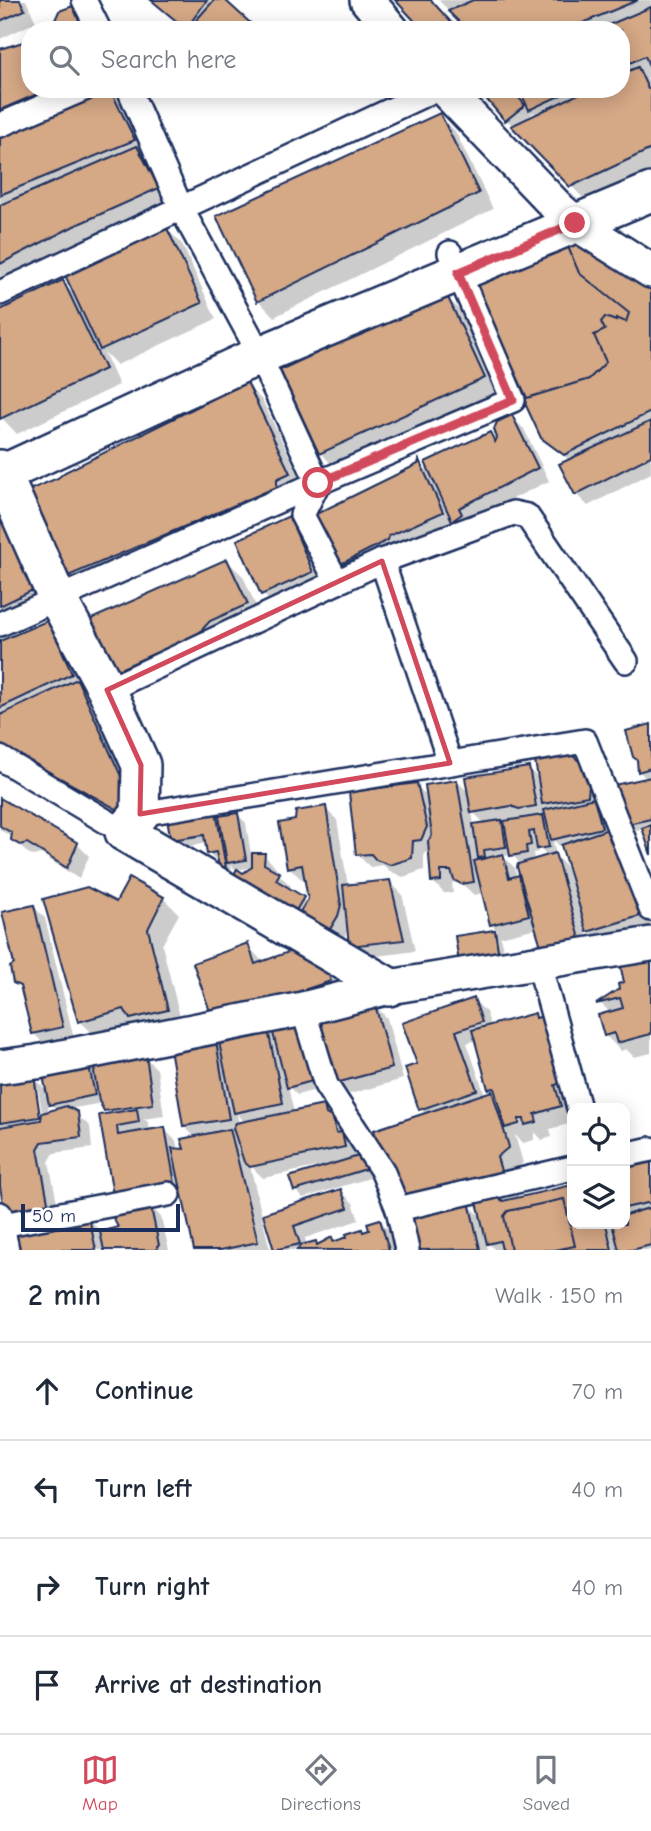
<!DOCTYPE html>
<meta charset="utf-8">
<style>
body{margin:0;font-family:"Comic Neue",sans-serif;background:#f2f2f3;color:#1f2937}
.controls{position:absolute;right:21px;bottom:21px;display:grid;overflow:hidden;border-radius:14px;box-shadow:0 4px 18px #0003}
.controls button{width:63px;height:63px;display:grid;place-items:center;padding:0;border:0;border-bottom:2px solid #e0e1e3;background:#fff;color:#1f2937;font:35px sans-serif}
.scale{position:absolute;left:21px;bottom:18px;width:159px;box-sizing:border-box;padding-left:7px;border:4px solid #1b2f5e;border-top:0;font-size:19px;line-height:24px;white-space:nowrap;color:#1b2f5e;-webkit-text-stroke:5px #fff;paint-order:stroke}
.stop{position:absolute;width:21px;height:21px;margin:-16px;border:5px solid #d1495b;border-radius:50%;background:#fff}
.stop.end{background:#d1495b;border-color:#fff;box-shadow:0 2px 7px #0008}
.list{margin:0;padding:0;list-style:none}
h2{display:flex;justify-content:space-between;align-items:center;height:91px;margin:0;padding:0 28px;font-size:30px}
h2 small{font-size:23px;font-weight:400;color:#747a83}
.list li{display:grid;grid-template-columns:46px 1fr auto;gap:21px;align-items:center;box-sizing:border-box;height:98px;padding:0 28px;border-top:2px solid #e0e1e3}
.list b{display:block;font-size:26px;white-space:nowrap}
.list em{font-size:23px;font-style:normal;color:#747a83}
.icon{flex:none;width:38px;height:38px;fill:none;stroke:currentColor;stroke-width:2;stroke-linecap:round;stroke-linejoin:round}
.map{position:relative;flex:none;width:651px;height:1250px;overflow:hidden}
.search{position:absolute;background:#fff;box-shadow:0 4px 18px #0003;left:21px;right:21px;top:21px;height:77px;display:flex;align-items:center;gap:18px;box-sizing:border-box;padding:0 24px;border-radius:28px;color:#747a83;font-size:26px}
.sheet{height:483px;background:#fff}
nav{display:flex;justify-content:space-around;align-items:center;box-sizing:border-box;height:98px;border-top:2px solid #e0e1e3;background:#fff;font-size:19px;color:#747a83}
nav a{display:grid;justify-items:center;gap:4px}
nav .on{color:#d1495b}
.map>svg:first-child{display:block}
.shadow{fill:#0003;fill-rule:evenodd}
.building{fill:#d5a886;stroke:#1b2f5e;stroke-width:2}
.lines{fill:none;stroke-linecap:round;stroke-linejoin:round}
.street-casing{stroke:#1b2f5e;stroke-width:28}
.secondary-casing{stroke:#1b2f5e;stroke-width:38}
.primary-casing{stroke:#1b2f5e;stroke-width:42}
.street{stroke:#fff;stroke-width:23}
.secondary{stroke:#fff;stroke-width:33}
.primary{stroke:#fff;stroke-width:37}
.route{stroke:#d1495b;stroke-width:9}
.marked{fill:none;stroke:#d1495b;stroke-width:5;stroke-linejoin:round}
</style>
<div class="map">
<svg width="651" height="1250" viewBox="0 0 651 1250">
<rect width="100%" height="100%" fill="#fff"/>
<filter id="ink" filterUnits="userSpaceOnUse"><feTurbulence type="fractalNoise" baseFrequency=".0143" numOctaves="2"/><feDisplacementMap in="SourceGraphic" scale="14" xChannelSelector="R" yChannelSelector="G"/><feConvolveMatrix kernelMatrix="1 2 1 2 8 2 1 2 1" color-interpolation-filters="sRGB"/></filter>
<g filter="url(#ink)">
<!-- shadow -->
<g class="shadow">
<polygon points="0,0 26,0 36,22 0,39"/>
<polygon points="152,0 222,0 256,30 187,30"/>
<path d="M 438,0 L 651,0 L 651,76 L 647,78 L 651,82 L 651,172 L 587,202 L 507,120 L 480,89 L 511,89 L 531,113 L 521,89 L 621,89 L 621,30 L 469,30 ZM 534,112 L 537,115 L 523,121 Z"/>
<polygon points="73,8 88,23 91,30 43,30"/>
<polygon points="24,44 30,89 108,89 123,104 149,156 146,157 152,163 173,204 0,287 0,206 2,205 0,202 0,139 82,101 0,131 0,51"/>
<polygon points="439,115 455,131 493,209 274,317 259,301 218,216"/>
<polygon points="166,228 182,244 216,319 117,365 104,352 119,385 17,434 0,416 0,312 62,283 77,297"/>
<polygon points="651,291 651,473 588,506 576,494 570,461 542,437"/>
<polygon points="445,296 461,311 499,394 336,469 321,453 283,370"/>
<polygon points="246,385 262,400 305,488 83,591 67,576"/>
<polygon points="512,417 524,429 549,481 469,520 466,531 453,519 457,528 351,581 336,566 420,463 432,475 489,434 497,441"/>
<polygon points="0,507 50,605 0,628"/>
<polygon points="289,518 300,530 324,584 275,606 263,594"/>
<polygon points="227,561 243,576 262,620 129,687 114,671"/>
<polygon points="49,622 64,638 85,690 92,697 148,821 137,826 0,750 0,643"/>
<polygon points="651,726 651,850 644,829 633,832 625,824 648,780 639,771"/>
<path d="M 577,762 L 590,767 L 608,831 L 651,917 L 651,927 L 600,943 L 584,926 L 588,942 L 537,928 L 500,937 L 502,940 L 506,964 L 457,938 L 498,931 L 491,924 L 484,893 L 474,895 L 460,882 L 452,883 L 453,893 L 444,893 L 432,881 L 431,852 L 424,853 L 424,870 L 403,877 L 390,871 L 383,865 L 370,867 L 358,855 L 416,785 L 428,797 L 457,781 L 470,794 L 529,769 L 540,780 ZM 472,811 L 485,824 L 474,825 ZM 553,840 L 561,847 L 563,847 L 570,871 L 556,856 ZM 537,846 L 548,857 L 534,861 L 533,853 L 538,852 ZM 512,855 L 521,864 L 522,877 L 517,878 L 515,868 L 503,856 Z"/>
<polygon points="0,800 77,844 89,856 79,879 41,854 33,856 25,851 13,837 0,830"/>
<polygon points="325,808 337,820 348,886 390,882 402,894 415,951 362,958 350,946 349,929 337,949 243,875 255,867 236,870 231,865 233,874 229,873 221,865 220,860 217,861 209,853 207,843 181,848 173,840 215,813 220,817 238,815 246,823 251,855 264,855 276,867 276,872 291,886 289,890 308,903 310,899 306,878 301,879 289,867 296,822"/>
<polygon points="129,880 163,898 179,914 162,945 182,1025 147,1033 138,1024 95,1036 80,1021 116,904"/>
<polygon points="33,906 45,918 74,1039 45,1045 33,1033 23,990 15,982 16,965"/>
<path d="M 247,945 L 264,963 L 325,970 L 341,986 L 283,1017 L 323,1088 L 297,1095 L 288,1086 L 294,1113 L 323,1107 L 344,1132 L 346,1139 L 353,1146 L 356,1159 L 362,1157 L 373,1177 L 303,1198 L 295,1190 L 335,1165 L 335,1163 L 263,1178 L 250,1165 L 269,1246 L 273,1250 L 195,1250 L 184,1196 L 139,1203 L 149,1205 L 161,1217 L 169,1250 L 19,1250 L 89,1218 L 101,1233 L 121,1228 L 127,1210 L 110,1115 L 102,1103 L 69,1109 L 90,1126 L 92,1148 L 54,1153 L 49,1162 L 60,1218 L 0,1178 L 0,1083 L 33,1077 L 48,1092 L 43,1068 L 94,1066 L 95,1072 L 145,1057 L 157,1069 L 164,1116 L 144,1119 L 148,1122 L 150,1132 L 164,1129 L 176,1141 L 178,1150 L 186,1151 L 196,1138 L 184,1126 L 215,1043 L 222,1050 ZM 327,976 L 331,976 L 335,989 L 332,990 ZM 34,1089 L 38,1089 L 44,1125 L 40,1125 ZM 47,1100 L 57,1110 L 49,1113 ZM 237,1114 L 246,1123 L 239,1124 Z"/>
<polygon points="651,955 651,1053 634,1057 626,1049 621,1051 605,1035 611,1013 600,1003 621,990"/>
<path d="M 474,1000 L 486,1012 L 491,1027 L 535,1015 L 539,1019 L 572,1110 L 572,1123 L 550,1129 L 552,1137 L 542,1140 L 534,1131 L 534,1140 L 523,1143 L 515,1135 L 523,1163 L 511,1173 L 519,1199 L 572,1187 L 572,1224 L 625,1224 L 625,1168 L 651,1161 L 651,1250 L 495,1250 L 486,1241 L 488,1250 L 421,1250 L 413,1217 L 426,1114 L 421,1109 L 419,1065 ZM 476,1040 L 490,1088 L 493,1092 L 485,1095 L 467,1043 ZM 480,1205 L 483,1219 L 471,1207 Z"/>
<polygon points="375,1006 387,1018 403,1079 350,1094 338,1082"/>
<polygon points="341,1191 353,1203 359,1220 305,1238 307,1246 315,1243 318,1246 331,1239 335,1243 372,1231 380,1221 392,1233 397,1250 276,1250 265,1216 262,1216"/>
</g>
<!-- building -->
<g class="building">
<polygon points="0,0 20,0 25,10 0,21"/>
<polygon points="151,0 207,0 186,29"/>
<polygon points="214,0 225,0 258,30 195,30 191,26"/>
<polygon points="395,0 431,0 458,30 423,30"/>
<polygon points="473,0 638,0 566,30 467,30 448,11"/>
<polygon points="73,6 83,30 40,30 55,20 59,11"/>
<polygon points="651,7 651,71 645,56 621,67 621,30 597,30"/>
<polygon points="30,37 30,89 49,89 0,110 0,49 23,42"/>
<polygon points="638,67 648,89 651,88 651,149 570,187 511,126 589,89 621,89 621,74"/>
<polygon points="103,89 110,89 135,140 0,195 0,137"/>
<polygon points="478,89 512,89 525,105 505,121"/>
<polygon points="519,89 574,89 529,110"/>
<polygon points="440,113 479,193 257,302 216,216"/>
<polygon points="137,146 159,188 74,226 0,264 0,205"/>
<polygon points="166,226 202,303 100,350 64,273"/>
<polygon points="568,234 651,289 651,412 564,455 541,438 468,280"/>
<polygon points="566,242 579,273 629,313 626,322 616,318 616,321 605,317 601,322 605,330 594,335 606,362 589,379 527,398 474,285"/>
<polygon points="63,280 105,369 0,419 0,310"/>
<polygon points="446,293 485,378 319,454 280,370"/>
<polygon points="247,382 290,473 277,479 277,487 66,577 29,490 58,478 65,472"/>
<polygon points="512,415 538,468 459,508 462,514 452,521 425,462 490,432 495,442 497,438 494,429 497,422"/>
<polygon points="651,421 651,456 575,495 559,464"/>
<polygon points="419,460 443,512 389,536 388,540 335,567 310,517 418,464"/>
<polygon points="0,513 35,589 0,606"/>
<polygon points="289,516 313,572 261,595 237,540"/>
<polygon points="227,559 248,604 210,621 197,635 113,672 89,620"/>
<polygon points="49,620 72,674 0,708 0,641"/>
<polygon points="77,679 134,805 120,811 0,745 0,715"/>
<polygon points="651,724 651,768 638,772 637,760 633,757 626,731"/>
<polygon points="564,749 578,760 591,765 588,796 542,804 534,754"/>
<polygon points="529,767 536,806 519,809 511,806 471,813 465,777"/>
<polygon points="651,777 651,819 623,825 614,785"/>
<polygon points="457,780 474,882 461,884 454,880 451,871 441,871 441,881 431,882 428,841 432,836 425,785"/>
<polygon points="417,783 427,827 421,840 413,841 412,858 390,865 376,860 371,854 356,855 349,792"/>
<polygon points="0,798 78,843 67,868 27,843 20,845 11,840 12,833 0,826"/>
<polygon points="594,798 602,828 551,840 544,810"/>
<polygon points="326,806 341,905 338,916 324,939 295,920 308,899 302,865 287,868 279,823 295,820 296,811"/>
<polygon points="216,811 226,868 219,866 216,852 207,854 204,835 171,840 167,819"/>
<polygon points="238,813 246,860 227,863 219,816"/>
<polygon points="543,815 549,847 537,849 534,831 529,832 531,845 526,846 527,853 510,856 504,821"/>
<polygon points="502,820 506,847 484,850 485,857 478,858 473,824"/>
<polygon points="651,825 651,855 642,828"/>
<polygon points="614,827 643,915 587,932 561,845"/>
<polygon points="252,853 265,853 264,864 280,873 276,880 304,897 292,917 227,886 237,869 243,873 252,867"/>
<polygon points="555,853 582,945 544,956 517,867 518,864"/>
<polygon points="503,854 509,878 519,875 529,915 490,925 474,861"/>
<polygon points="129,878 164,897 148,929 168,1010 130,1019 124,1009 78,1022 43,899 87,887 116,902"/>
<polygon points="390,880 404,940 349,946 343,885"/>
<polygon points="34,905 63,1027 32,1034 20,986 13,983 10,967 14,964 2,912"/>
<polygon points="495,930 499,957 459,963 455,936"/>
<polygon points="248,943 255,964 294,950 326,968 331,981 267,1002 212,1017 193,963"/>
<polygon points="651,953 651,1034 617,1043 614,1033 604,1036 598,1015 623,1008 620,998 596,1004 619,989 618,984 624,982 619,960"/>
<polygon points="474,998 482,1022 456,1031 477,1090 419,1110 405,1068 417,1064 402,1023"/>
<polygon points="375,1004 392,1068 336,1083 318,1010"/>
<polygon points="535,1013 536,1018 547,1015 566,1081 555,1085 561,1106 535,1114 537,1122 525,1125 524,1119 519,1119 519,1124 505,1128 494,1088 488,1089 472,1030"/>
<polygon points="266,1020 283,1103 234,1113 217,1033"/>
<polygon points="300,1021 316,1080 287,1088 272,1029"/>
<polygon points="216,1041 229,1119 183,1126 170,1048"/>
<polygon points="146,1055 153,1104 104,1111 99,1101 94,1072 98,1062"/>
<polygon points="87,1056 95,1095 49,1105 41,1066"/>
<polygon points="34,1075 40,1117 0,1123 0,1081"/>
<polygon points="492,1091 509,1147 497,1157 504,1181 396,1200 374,1130"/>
<polygon points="324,1105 326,1114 333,1118 336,1133 342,1132 345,1147 250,1167 244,1162 233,1128 236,1123"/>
<polygon points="66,1106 78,1112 81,1137 42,1142 38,1149 49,1207 5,1215 0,1187 0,1127 41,1120 42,1113"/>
<polygon points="137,1109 139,1122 117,1126 118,1135 165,1127 175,1184 127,1192 114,1200 99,1115"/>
<polygon points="230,1129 258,1242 221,1250 194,1250 172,1148 184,1149 181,1139"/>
<polygon points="362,1155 366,1169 294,1191 289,1177"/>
<polygon points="651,1158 651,1204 647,1203 625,1208 625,1166 649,1161"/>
<polygon points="572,1185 572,1224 606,1224 612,1250 502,1250 500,1241 487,1244 477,1202 497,1197 503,1201"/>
<polygon points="341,1189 348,1208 294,1226 300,1244 274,1250 263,1214"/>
<polygon points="564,1199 575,1246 555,1250 511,1250 504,1216 508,1211"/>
<polygon points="469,1202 480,1249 420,1250 411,1215"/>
<polygon points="150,1203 159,1245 157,1246 158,1250 104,1250 100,1232 118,1227 111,1214"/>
<polygon points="649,1208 651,1210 651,1245 632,1250 619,1250 612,1224 625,1224 625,1215"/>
<polygon points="89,1217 96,1250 17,1250 14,1232"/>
<polygon points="380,1219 389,1250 297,1250 301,1245 316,1241 317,1245 332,1237 333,1242 347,1237 346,1234 362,1229 363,1232 369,1230 367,1223"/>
</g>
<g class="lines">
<defs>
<g id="street">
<polyline points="84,0 99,30"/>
<polyline points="129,89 181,208 251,338 318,483 302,515 337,582"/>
<polyline points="0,125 84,89"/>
<polyline points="0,293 436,89"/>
<polyline points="382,561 513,513 527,516 626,661"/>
<polyline points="0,624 318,483 513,400 450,253"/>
<polyline points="107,690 382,561 450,763"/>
<polyline points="0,758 124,832"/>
<polyline points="140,814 585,741 651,909"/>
<polyline points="539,964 579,1108"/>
<polyline points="303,1009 326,1085 382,1170 398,1209 407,1250"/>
<polyline points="625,1155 651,1149"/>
<polyline points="398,1209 572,1168"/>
<polyline points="0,1214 7,1250"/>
<polyline points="2,1225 168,1194"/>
</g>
<g id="secondary">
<polyline points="367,0 392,30"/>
<polyline points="444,89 559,209 575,223 651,271"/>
<polyline points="0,1067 37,1062 303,1009 389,987 651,944"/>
</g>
<g id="primary">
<polyline points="0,469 57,598 107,690 141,765 140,814 124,832 389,987"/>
<polyline points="0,475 258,356 651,192"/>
</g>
</defs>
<!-- street casing -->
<use href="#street" class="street-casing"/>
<!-- secondary casing -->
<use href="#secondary" class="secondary-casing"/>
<!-- primary casing -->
<use href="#primary" class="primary-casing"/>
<!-- street -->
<use href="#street" class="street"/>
<!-- secondary -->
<use href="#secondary" class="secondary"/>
<!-- primary -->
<use href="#primary" class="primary"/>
</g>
</g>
<g class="lines" filter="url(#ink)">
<!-- route -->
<polyline class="route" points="318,483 513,400 458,273 575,223"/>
</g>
<!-- marked area -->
<path class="marked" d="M 382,561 L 450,763 L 140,814 L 141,765 L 107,690 Z"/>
</svg>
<div class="controls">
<button><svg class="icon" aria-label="locate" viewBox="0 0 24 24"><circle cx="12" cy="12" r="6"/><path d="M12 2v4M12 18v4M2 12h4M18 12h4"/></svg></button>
<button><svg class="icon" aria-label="layers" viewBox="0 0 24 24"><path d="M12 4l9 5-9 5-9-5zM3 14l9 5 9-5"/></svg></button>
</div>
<div class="scale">50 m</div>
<div class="stop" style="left:318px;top:483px"></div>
<div class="stop end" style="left:575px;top:223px"></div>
<div class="search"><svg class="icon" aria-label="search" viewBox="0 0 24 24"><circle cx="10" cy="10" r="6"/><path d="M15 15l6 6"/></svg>Search here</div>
</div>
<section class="sheet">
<h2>2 min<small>Walk · 150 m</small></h2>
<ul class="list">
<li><svg class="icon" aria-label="ahead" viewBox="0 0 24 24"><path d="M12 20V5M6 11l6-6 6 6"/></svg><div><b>Continue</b></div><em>70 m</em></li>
<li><svg class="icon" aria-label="left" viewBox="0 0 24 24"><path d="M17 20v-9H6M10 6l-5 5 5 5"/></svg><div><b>Turn left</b></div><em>40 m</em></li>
<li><svg class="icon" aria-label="right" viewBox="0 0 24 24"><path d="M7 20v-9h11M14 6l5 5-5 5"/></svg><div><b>Turn right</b></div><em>40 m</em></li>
<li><svg class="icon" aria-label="arrive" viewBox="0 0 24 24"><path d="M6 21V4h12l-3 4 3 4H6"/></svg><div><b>Arrive at destination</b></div></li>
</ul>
</section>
<nav>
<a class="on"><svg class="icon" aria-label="map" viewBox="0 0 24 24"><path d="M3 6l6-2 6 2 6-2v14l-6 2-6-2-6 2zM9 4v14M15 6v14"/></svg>Map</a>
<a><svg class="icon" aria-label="directions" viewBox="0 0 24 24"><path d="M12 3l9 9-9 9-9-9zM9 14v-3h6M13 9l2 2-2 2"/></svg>Directions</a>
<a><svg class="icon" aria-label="saved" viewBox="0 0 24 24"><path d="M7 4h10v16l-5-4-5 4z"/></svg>Saved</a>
</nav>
